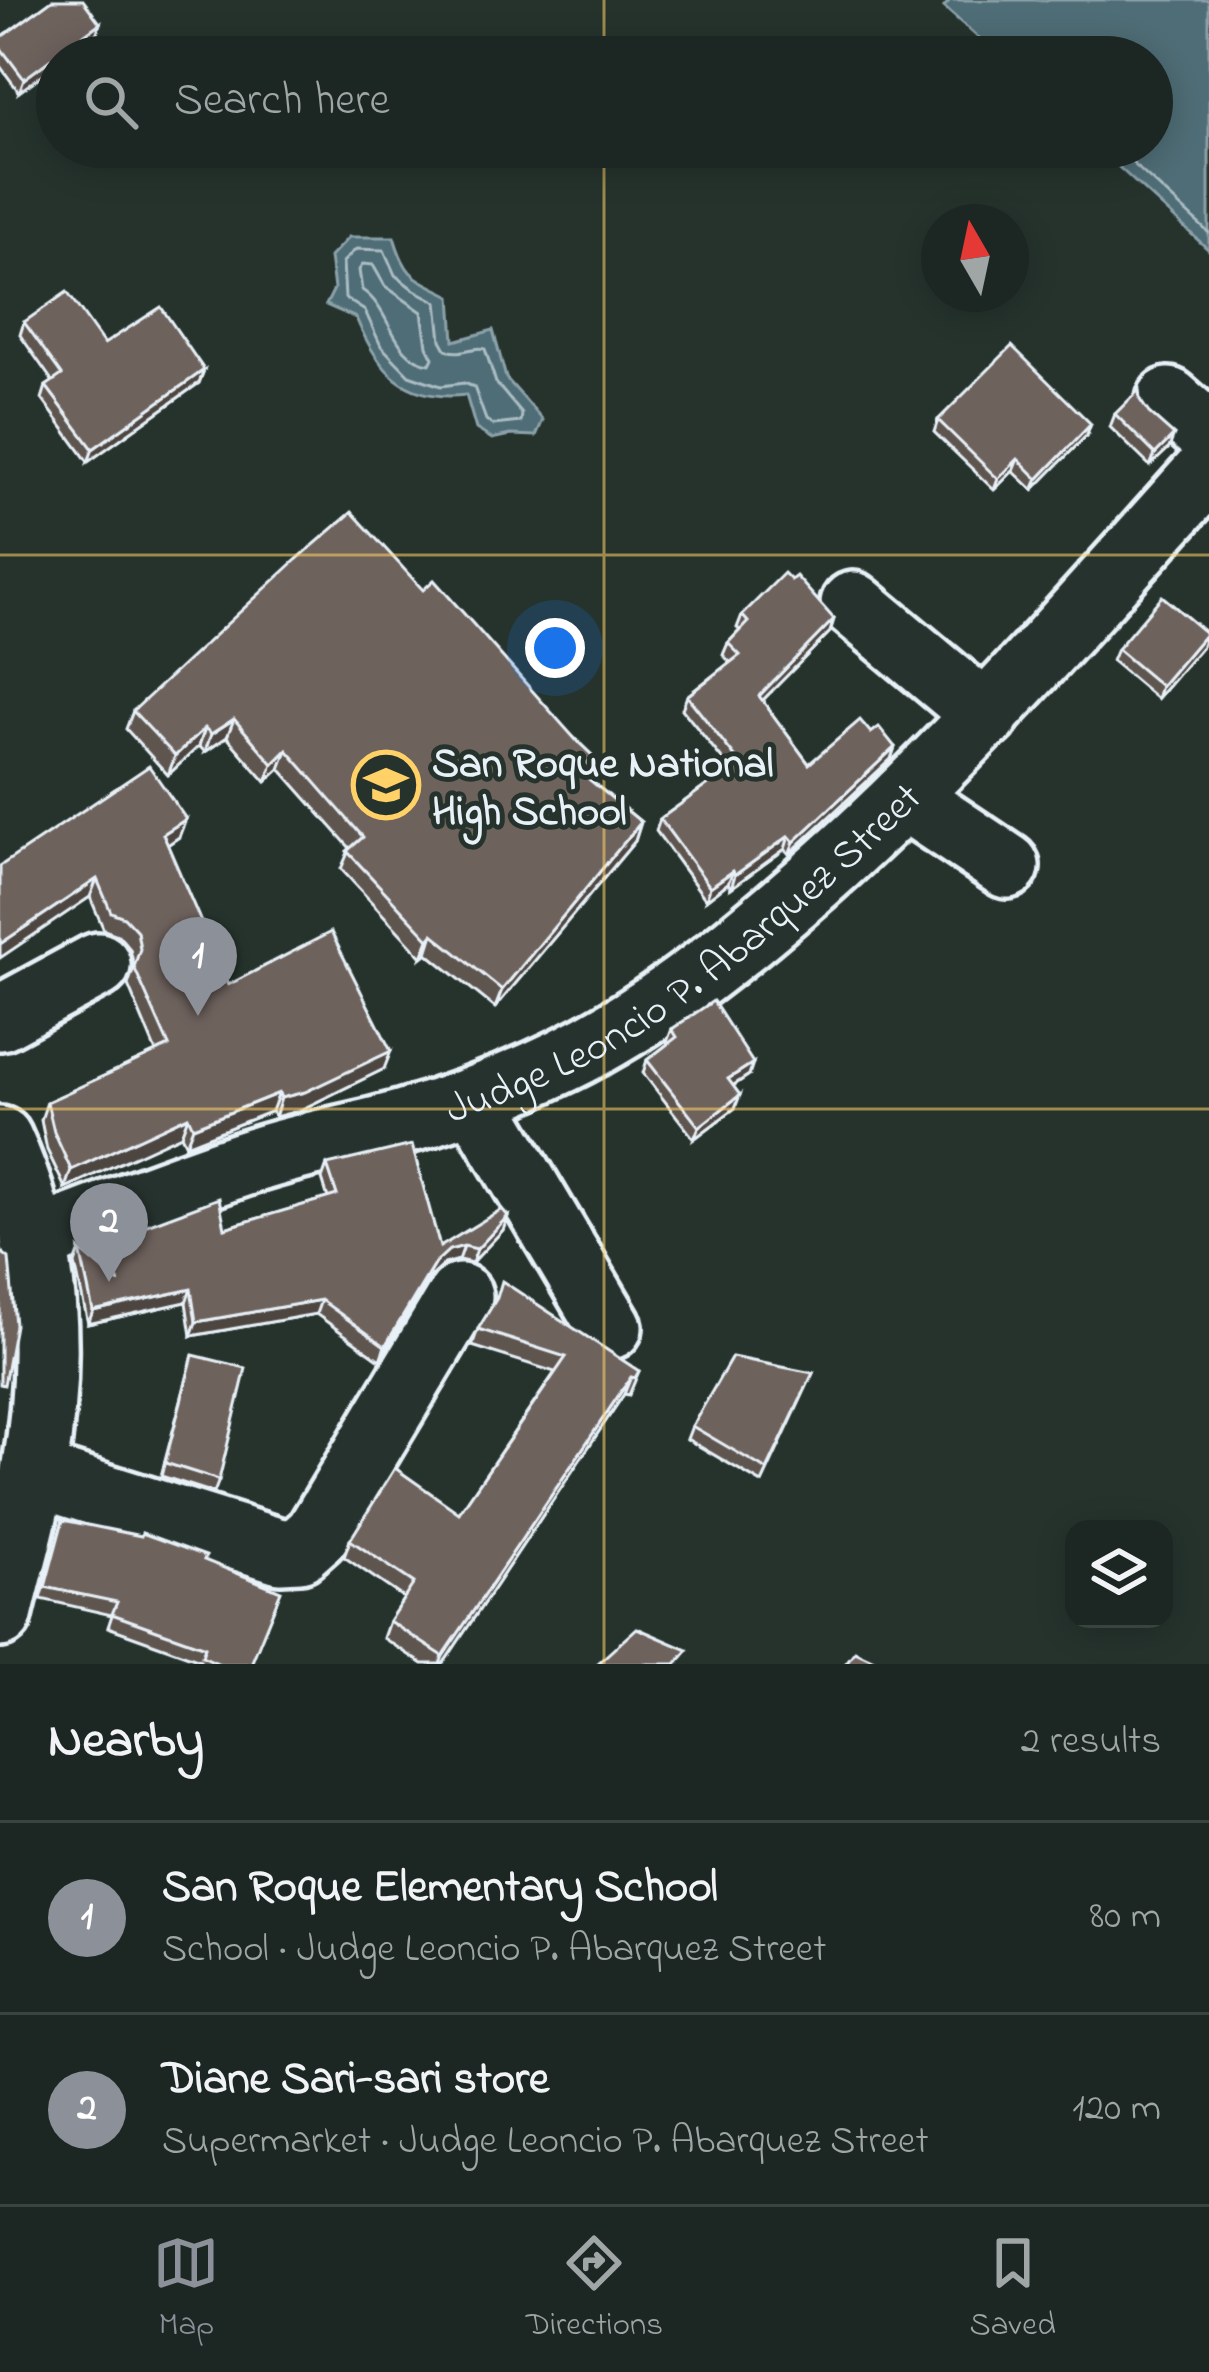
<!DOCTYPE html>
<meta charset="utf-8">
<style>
body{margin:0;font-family:"Indie Flower",sans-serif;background:#29322f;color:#f1f3f6}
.controls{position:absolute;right:36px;bottom:36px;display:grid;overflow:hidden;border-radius:24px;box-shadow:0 6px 30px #0003}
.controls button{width:108px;height:108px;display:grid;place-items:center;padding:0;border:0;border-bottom:3px solid #3a4340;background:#1c2622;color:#f1f3f6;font:60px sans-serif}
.compass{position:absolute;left:921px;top:204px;width:108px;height:108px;border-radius:50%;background:#1c2622;box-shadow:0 6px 30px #0003;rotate:351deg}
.you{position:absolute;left:555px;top:648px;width:42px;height:42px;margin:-30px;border:9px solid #fff;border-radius:50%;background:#1a73e8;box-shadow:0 0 0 18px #1a73e833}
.badge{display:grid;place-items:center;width:78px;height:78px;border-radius:50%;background:#8c9099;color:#fff;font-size:39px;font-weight:700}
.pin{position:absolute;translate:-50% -99px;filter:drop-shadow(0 3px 6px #0008)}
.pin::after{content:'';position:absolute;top:63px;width:42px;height:36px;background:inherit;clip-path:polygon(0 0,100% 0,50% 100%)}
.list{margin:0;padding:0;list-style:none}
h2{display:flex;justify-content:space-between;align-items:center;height:156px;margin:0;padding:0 48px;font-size:51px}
h2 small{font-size:39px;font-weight:400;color:#a0a5a5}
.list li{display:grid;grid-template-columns:78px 1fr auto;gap:36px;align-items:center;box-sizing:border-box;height:192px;padding:0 48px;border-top:3px solid #3a4340}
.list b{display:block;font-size:45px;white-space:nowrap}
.list p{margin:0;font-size:39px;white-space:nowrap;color:#a0a5a5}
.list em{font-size:39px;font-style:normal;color:#a0a5a5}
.icon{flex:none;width:66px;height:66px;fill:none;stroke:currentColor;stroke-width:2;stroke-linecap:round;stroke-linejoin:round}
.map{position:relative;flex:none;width:1209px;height:1664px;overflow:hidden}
.search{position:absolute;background:#1c2622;box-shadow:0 6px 30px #0003;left:36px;right:36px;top:36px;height:132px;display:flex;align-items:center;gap:30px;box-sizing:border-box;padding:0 42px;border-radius:66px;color:#a0a5a5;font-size:45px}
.sheet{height:540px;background:#1c2622}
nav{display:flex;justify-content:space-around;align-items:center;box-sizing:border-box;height:168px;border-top:3px solid #3a4340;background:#1c2622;font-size:33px;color:#a0a5a5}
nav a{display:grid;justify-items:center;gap:6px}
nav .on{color:#8c9099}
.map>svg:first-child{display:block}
.water{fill:#4f6d76;stroke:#8ca2aa;stroke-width:3}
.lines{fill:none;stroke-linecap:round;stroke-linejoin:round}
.shore{stroke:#abbcc4;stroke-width:3}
.minor-casing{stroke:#e8f1f8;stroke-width:72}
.minor{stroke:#26332d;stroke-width:63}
.wall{fill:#5f5450;stroke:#e8f1f8;stroke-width:3}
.shaded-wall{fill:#4d4541;stroke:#e8f1f8;stroke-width:3}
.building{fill:#6e625d;stroke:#e8f1f8;stroke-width:3}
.grid{fill:none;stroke:#ffd166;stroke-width:3;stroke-opacity:0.55}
.labels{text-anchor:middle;stroke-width:10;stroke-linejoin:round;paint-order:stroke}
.poi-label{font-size:42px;font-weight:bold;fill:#e8f1f8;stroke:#26332d;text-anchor:start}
.street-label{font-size:42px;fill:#e8f1f8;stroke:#26332d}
</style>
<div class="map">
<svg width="1209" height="1664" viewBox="0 0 1209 1664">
<rect width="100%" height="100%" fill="#26332d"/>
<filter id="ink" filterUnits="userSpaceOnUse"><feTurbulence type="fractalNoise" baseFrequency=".00833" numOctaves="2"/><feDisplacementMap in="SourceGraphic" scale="24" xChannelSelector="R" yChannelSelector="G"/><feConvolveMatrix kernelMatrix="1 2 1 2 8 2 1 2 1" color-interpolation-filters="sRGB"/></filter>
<g filter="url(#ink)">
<!-- water -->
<g class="water">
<polygon points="950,0 1209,0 1209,250 1097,147 1152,147 1152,57 1000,57 944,7"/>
<path d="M 349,237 L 394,237 C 406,278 414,277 451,296 L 454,341 L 493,330 L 506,378 L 543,420 L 536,436 L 510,435 L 492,439 L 476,429 L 466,395 C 404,402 379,372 356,318 L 326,305 L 334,289 L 330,257 Z"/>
</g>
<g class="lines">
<!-- shore -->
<g class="shore">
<polyline points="1115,147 1209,233"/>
<path d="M 356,249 L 384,250 L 395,275 L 413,289 L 437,302 L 441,340 L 446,349 C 460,357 472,345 485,349 L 496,383 L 522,414 L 521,422 L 493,425 L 486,420 L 474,387 L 464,383 L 441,386 L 409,375 L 381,346 L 365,311 L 345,298 L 343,262 Z"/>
<path d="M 363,264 L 373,265 L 385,286 L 422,312 L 427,346 L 433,358 L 430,364 C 392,360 392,309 362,290 L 359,270 Z"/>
</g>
<defs>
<g id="minor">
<polyline points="1169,400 1209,435"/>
<polyline points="853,604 987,716"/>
<polyline points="904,797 1007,866"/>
<polyline points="0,1018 98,965"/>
<polyline points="475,1099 610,1327"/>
<path d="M 0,1139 C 50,1246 54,1357 34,1472 C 26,1520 11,1567 0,1615"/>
<path id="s1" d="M 33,1241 C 107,1214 180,1184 255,1160 C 303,1144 355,1136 404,1122 C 459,1106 513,1085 564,1060 C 649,1018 722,960 793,899 C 945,769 1075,617 1209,469"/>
<polyline points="34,1474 280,1551 299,1550 317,1534 460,1296"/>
</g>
</defs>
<!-- minor casing -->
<use href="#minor" class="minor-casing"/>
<!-- minor -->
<use href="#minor" class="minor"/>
</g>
<!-- wall -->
<g class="wall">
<polygon points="100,23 96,35 19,92 0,66 0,38"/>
<polygon points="24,322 104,344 204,370 199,383 88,462 42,399 46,386 53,382 20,335"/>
<polygon points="1140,400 1169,448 1150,466 1110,427 1115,414"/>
<polygon points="938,420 1087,435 1033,490 1013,471 994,490 934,432"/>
<polygon points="423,590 593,756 585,776 641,822 635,841 495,1008 427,953 422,957 341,869 350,848 280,769 266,782 227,737 205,752 199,746 168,775 126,729 133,711"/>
<polygon points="742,615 834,619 830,632 762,701 809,764 871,733 895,747 891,759 789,854 785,849 731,888 728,883 706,900 656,831 660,819 730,769 682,709 687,696 730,662 723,655 728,643 740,630 737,628"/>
<polygon points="1206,633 1202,646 1157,699 1112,661 1117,649"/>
<polygon points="179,837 167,845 228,985 384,1069 298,1111 275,1117 272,1111 186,1145 181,1135 65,1188 47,1150 41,1120 47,1102 156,1052 128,985 134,967 130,949 118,935 104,930 90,897 0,866"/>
<polygon points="672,1029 749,1075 733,1086 735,1108 694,1139 643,1073 647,1060 668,1044 667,1042"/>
<polygon points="327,1165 440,1247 508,1216 503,1230 472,1263 459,1260 444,1264 430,1277 380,1360 316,1314 191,1336 186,1302 88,1324 75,1264 80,1250 101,1268 96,1256 101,1242 225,1228 328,1198 322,1179"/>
<polygon points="478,1329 639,1371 629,1395 624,1394 443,1664 423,1664 383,1638 389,1621 404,1598 344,1557 350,1540 459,1513 555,1372 472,1346"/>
<polygon points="193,1355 219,1480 214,1493 161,1476"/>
<polygon points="813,1373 762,1483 687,1439 692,1426"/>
<polygon points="63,1520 204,1560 252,1664 199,1664 200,1660 108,1627 112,1615 41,1599"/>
</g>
<!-- shaded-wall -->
<g class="shaded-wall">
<polygon points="100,23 96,35 67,57 57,57 57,64 19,92 24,79"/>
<polygon points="204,370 199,383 88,462 93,449"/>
<polygon points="1091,424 1087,435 1033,490 1038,479"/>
<polygon points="1174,435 1169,448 1150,466 1155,454"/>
<polygon points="1018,459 1013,471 994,490 998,479"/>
<polygon points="834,619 830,632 754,709 759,696"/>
<polygon points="1206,633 1202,646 1157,699 1161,686"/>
<polygon points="234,719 227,737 205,752 211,734"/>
<polygon points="205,728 199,746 168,775 175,756"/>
<polygon points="895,747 891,759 789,854 794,842"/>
<polygon points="287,750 280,769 266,782 273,764"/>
<polygon points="593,756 587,774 572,790 579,771"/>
<polygon points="186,819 179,837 156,853 163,834"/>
<polygon points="641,822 635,841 495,1008 502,990"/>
<polygon points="789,836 785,849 731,888 735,875"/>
<polygon points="733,871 728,883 706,900 710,887"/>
<polygon points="97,879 90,897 0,958 0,944"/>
<polygon points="433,934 427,953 422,957 429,939"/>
<polygon points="391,1051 384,1069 298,1111 275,1117 281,1098"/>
<polygon points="753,1063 749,1075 723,1092 728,1079"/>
<polygon points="279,1093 272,1111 186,1145 193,1127"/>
<polygon points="740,1095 735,1108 694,1139 699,1127"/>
<polygon points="188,1116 181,1135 65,1188 71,1170"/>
<polygon points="508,1216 503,1230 472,1263 477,1249"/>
<polygon points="464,1246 459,1260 444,1264 430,1277 380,1360 385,1346 435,1263 449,1250"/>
<polygon points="191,1289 186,1302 88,1324 93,1311"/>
<polygon points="321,1300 316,1314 191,1336 196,1322"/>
<polygon points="631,1377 624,1394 443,1664 440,1664 443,1656"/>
</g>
<!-- building -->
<g class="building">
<polygon points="52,0 83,0 100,23 24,79 0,47 0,38"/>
<polygon points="67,292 104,344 161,307 204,370 93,449 46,386 62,375 24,322"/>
<polygon points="1012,346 1091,424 1038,479 1018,459 998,479 938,420"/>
<polygon points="1139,390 1140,400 1149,413 1174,435 1155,454 1115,414"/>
<polygon points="352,512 423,590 434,580 576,740 593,756 579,771 641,822 502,990 433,934 429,939 347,851 363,837 287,750 273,764 234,719 211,734 205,728 175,756 133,711 296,560"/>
<polygon points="784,573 791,580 796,576 834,619 759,696 809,764 860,720 871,733 879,727 895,747 794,842 789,836 735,875 733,871 710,887 660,819 739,762 687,696 740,655 728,643 748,622 742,615"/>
<polygon points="1162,596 1206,633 1161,686 1117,649"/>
<polygon points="149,766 186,819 163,834 228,985 331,932 391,1051 305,1092 281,1098 279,1093 193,1127 188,1116 71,1170 54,1132 47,1102 169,1046 134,967 140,949 137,931 124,917 111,912 97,879 0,944 0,866"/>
<polygon points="713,1001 753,1063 728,1079 740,1095 699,1127 647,1060 677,1037 672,1029"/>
<polygon points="412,1145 440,1247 502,1209 508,1216 477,1249 464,1246 449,1250 435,1263 385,1346 321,1300 196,1322 191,1289 93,1311 80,1250 119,1283 101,1242 219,1198 225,1228 337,1195 327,1165"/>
<polygon points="0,1251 9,1258 15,1325 4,1385 0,1384"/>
<polygon points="502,1281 639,1371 635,1378 631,1377 443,1656 389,1621 414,1583 350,1540 395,1468 459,1513 566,1357 478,1329 497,1298"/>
<polygon points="193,1355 246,1368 219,1480 165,1463"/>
<polygon points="732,1357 813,1373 767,1470 692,1426"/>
<polygon points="63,1520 141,1536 142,1533 206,1556 204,1560 281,1591 251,1664 220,1664 202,1656 205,1647 112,1614 117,1602 45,1587"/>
<polygon points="637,1628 688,1650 676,1664 597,1664"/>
<polygon points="855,1651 883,1664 845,1664"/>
</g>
</g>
<!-- grid -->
<path class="grid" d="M 604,0 L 604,57M 604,147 L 604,1664M 0,555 L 1209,555M 0,1109 L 1209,1109"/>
<!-- icons -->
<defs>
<symbol id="school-ring" viewBox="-11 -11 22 22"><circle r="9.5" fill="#26332d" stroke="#ffd166" stroke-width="1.5"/><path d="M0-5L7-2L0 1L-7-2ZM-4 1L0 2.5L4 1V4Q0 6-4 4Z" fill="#ffd166"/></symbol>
</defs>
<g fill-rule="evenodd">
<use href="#school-ring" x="348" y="747" width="76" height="76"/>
</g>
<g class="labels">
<!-- poi labels -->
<g class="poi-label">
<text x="432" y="776">San Roque National<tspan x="432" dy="48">High School</tspan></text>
</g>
<!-- street labels -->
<g class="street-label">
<text dy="15" stroke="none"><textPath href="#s1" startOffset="720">Judge Leoncio P. Abarquez Street</textPath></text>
</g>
</g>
</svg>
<div class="controls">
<button><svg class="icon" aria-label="layers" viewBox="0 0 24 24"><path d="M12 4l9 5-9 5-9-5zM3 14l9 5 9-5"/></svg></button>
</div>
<svg class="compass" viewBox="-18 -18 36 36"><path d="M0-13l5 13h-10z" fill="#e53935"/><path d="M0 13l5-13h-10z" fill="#a0a5a5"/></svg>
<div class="you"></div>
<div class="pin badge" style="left:198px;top:1016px">1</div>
<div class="pin badge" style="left:109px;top:1282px">2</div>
<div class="search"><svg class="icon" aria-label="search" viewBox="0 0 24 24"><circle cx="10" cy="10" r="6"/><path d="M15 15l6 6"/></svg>Search here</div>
</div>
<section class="sheet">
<h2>Nearby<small>2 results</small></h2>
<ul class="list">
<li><span class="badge">1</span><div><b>San Roque Elementary School</b><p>School · Judge Leoncio P. Abarquez Street</p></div><em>80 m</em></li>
<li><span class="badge">2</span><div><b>Diane Sari-sari store</b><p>Supermarket · Judge Leoncio P. Abarquez Street</p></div><em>120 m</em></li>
</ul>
</section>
<nav>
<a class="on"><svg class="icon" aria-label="map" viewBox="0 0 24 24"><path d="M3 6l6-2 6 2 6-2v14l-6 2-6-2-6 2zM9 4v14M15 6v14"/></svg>Map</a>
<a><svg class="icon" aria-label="directions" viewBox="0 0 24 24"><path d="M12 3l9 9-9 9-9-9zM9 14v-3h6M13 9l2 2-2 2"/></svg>Directions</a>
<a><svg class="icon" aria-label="saved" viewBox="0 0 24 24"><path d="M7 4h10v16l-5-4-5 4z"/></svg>Saved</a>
</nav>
